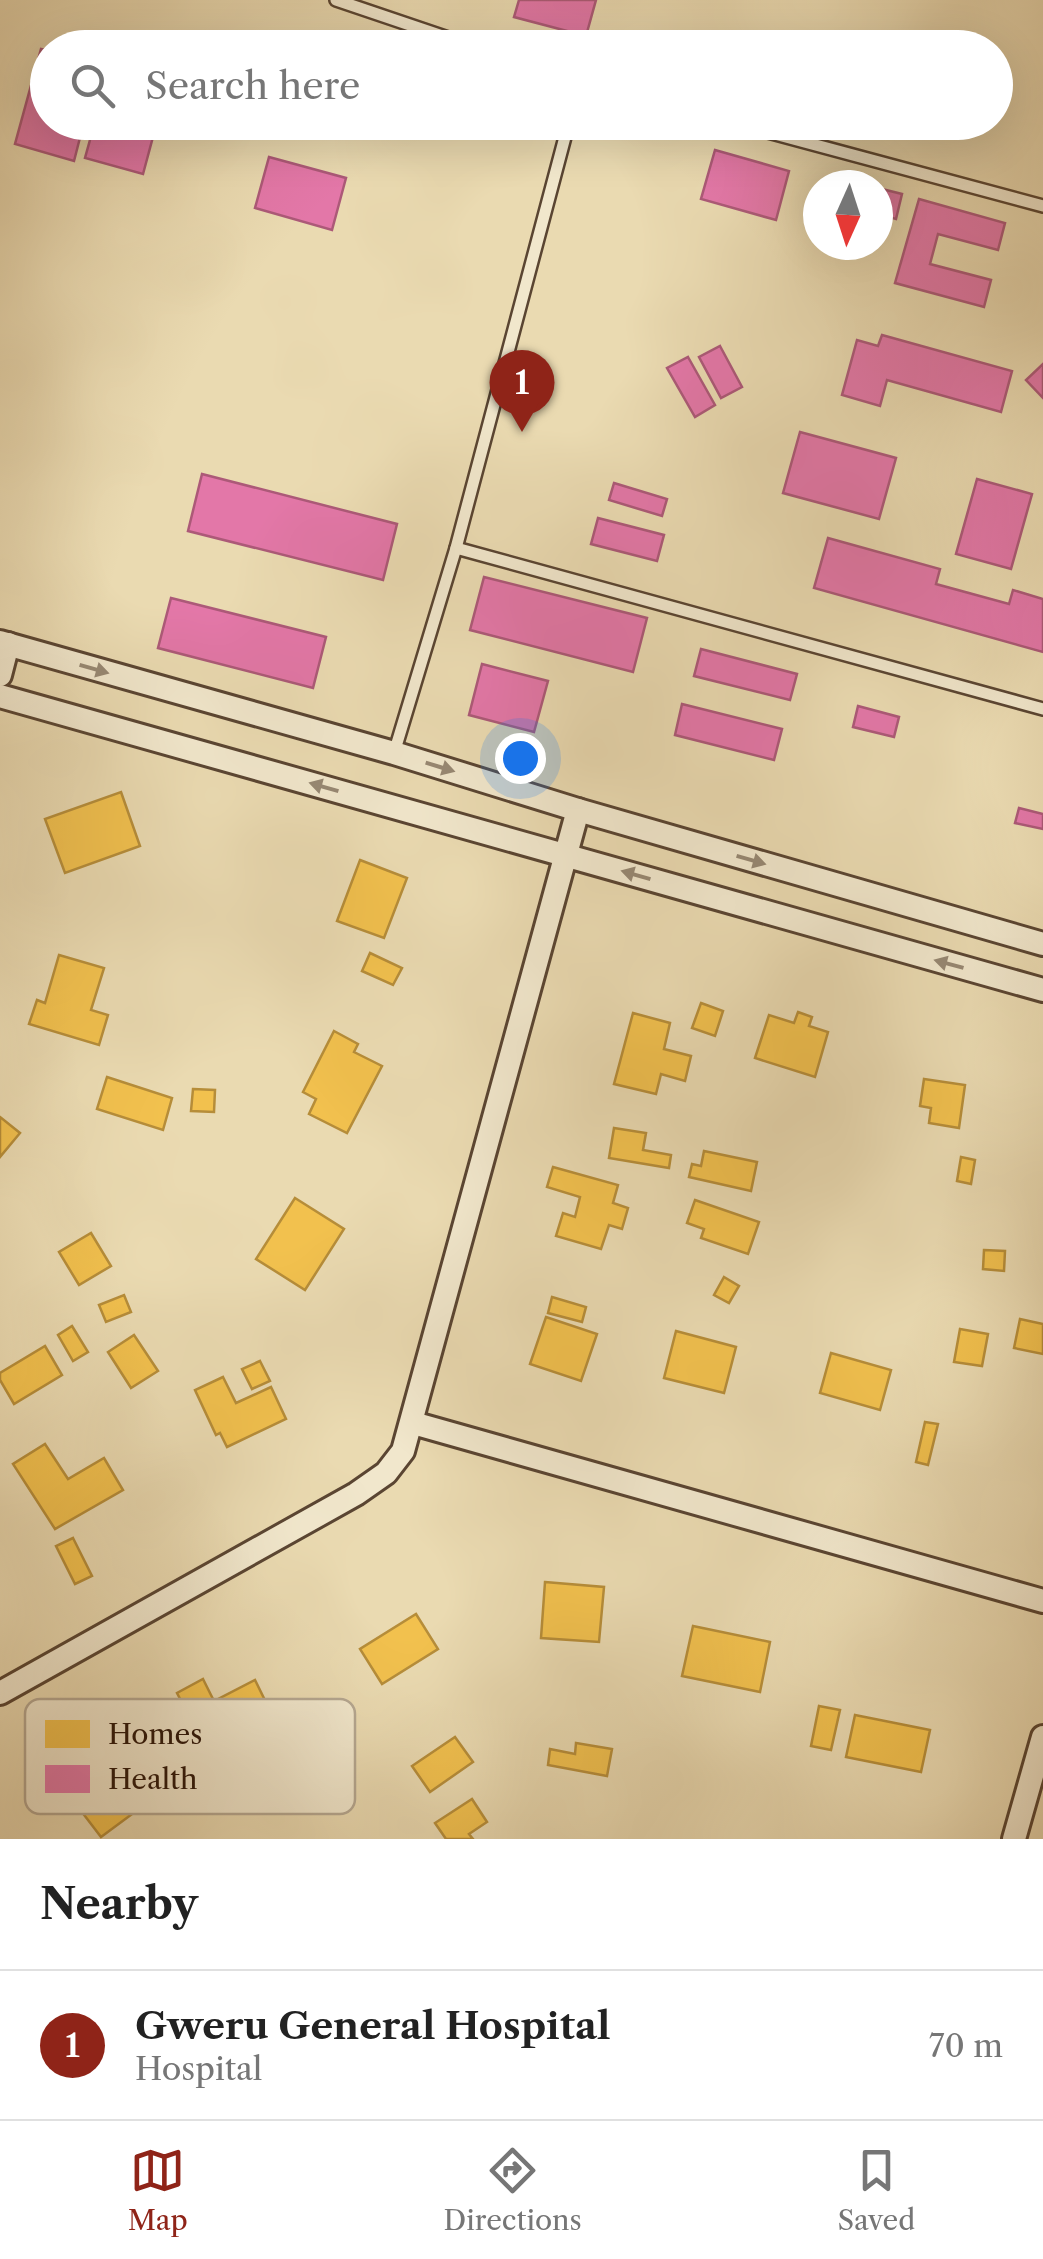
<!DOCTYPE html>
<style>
body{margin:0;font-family:"Libre Caslon Text",serif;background:#f2f2f2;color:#222}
.compass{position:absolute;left:803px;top:170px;width:90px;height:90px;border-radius:50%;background:#fff;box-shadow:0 10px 40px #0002;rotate:183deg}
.you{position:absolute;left:520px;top:758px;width:35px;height:35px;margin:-25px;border:8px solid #fff;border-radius:50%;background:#1a73e8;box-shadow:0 0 0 15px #1a73e833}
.badge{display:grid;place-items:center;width:65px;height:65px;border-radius:50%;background:#8f2418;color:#fff;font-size:32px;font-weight:700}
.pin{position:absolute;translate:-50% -82px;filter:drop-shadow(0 2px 5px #0008)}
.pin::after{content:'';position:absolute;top:52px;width:35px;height:30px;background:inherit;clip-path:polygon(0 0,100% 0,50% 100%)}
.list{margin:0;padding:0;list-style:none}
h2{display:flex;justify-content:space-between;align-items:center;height:130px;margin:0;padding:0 40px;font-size:42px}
h2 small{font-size:32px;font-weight:400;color:#767676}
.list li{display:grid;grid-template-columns:65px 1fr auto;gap:30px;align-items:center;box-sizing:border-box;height:150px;padding:0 40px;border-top:2px solid #e0e0e0}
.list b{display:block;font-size:38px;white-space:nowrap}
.list p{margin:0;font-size:32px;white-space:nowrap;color:#767676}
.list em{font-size:32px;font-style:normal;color:#767676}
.icon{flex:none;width:55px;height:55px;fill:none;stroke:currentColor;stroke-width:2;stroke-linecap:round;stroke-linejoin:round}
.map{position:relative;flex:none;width:1043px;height:1839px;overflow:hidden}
.search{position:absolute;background:#fff;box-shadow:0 10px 40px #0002;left:30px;right:30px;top:30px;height:110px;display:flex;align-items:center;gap:25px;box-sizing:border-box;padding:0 35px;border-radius:55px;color:#767676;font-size:38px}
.sheet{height:280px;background:#fff}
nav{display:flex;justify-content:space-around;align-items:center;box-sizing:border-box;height:140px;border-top:2px solid #e0e0e0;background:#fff;font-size:28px;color:#767676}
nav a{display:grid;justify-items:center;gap:5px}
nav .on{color:#8f2418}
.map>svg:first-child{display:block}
.homes{fill:#f2c14e;stroke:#b68d39;stroke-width:2.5}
.health{fill:#e377a8;stroke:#ac5978;stroke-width:2.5}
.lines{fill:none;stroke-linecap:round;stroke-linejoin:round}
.service-casing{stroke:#5a4532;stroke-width:16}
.minor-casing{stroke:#5a4532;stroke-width:28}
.service{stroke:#f1e7cc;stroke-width:11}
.minor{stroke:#f1e7cc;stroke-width:22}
.oneway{fill:#978873}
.key{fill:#f1e7cc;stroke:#b5a791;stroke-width:2.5}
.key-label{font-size:28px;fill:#2a1307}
</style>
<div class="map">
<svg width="1043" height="1839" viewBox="0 0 1043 1839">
<rect width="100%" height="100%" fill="#eadab1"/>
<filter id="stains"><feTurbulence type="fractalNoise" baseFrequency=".002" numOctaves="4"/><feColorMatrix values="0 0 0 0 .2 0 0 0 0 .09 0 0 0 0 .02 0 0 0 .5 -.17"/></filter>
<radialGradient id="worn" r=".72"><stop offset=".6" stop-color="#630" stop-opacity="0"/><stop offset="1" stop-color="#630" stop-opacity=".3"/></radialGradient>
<!-- homes -->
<g class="homes">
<polygon points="121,792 140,846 65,873 45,819"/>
<polygon points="360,860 407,878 384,938 337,921"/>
<polygon points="370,953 402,968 393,985 362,971"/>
<polygon points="59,955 104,968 91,1010 108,1015 99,1045 29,1024 37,1000 45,1003"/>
<polygon points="701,1003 723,1011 715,1036 692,1028"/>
<polygon points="798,1012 812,1017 809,1026 828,1032 815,1077 755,1058 769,1015 794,1023"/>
<polygon points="633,1013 670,1023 664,1049 691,1056 685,1081 661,1074 656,1094 614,1084"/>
<polygon points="334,1031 358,1044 354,1052 382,1066 347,1133 309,1114 316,1099 303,1092"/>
<polygon points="107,1077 172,1098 163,1130 97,1109"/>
<polygon points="924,1079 965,1085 959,1128 929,1123 931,1108 920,1106"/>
<polygon points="193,1089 215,1090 214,1112 191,1111"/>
<polygon points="0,1117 20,1133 0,1157"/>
<polygon points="614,1128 646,1133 643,1150 671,1155 669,1168 609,1158"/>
<polygon points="704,1151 757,1162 751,1191 689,1177 692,1164 701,1166"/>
<polygon points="961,1157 975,1160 971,1184 957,1181"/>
<polygon points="553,1167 618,1185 613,1203 628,1208 622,1229 609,1225 601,1249 556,1236 563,1213 575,1217 580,1197 547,1187"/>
<polygon points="295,1198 344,1229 305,1290 256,1259"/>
<polygon points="695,1200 759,1222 748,1254 701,1238 704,1229 687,1223"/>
<polygon points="91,1233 111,1266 79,1285 59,1252"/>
<polygon points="984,1250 1005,1251 1004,1271 983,1269"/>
<polygon points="724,1277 739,1286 729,1303 714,1295"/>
<polygon points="124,1295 131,1312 106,1322 99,1305"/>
<polygon points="552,1297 586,1307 582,1322 548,1313"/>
<polygon points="546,1317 597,1334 581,1381 530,1364"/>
<polygon points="1020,1319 1043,1324 1043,1354 1014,1348"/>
<polygon points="72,1326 88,1352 73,1361 58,1335"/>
<polygon points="960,1329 988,1334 982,1366 954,1362"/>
<polygon points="676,1331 736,1347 724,1393 664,1378"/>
<polygon points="134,1335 158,1371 131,1388 108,1352"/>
<polygon points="45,1346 62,1375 14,1404 0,1380 0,1373"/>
<polygon points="831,1353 891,1370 880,1410 820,1393"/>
<polygon points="260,1361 270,1381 252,1389 242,1369"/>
<polygon points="223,1377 236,1403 271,1387 286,1419 227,1447 220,1433 216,1435 195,1390"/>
<polygon points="925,1422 938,1424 928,1465 916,1462"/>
<polygon points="45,1444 68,1479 104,1458 123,1490 55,1529 13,1464"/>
<polygon points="73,1538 92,1576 75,1584 56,1546"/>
<polygon points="545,1582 604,1587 599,1642 541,1638"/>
<polygon points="416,1614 438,1649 382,1684 360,1649"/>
<polygon points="693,1626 770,1642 760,1692 682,1676"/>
<polygon points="203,1679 214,1701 255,1680 278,1727 205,1763 183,1720 189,1716 177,1693"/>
<polygon points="819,1706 840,1710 831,1750 811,1746"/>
<polygon points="855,1715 930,1730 921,1772 846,1757"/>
<polygon points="455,1737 473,1762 430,1792 412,1766"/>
<polygon points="576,1743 612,1749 607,1776 548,1765 550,1749 575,1754"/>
<polygon points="113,1748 151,1800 101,1837 62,1786"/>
<polygon points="472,1799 487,1822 469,1834 473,1839 446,1839 435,1823"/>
</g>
<!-- health -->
<g class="health">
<polygon points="519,0 596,0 586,36 514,17"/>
<polygon points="41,49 48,50 48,122 84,122 74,161 15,144"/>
<polygon points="95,122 157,122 143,174 85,158"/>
<polygon points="715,150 789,171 776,220 701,199"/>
<polygon points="269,157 346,178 332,230 255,208"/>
<polygon points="878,188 902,194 896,219 878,214"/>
<polygon points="919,199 1005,223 998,250 938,234 930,264 991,280 984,307 895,283"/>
<polygon points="882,335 1012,371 1001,412 887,380 880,406 842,395 857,340 878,346"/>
<polygon points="720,346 742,387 721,398 699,357"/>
<polygon points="688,357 715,405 695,417 667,368"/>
<polygon points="1043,364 1043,398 1026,380"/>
<polygon points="800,432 896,458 879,519 783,493"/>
<polygon points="202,474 397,524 383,580 188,531"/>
<polygon points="977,479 1032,494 1011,569 956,554"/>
<polygon points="614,483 667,499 662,516 609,500"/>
<polygon points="598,518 664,535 657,561 591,544"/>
<polygon points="828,538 940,569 936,584 1009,604 1013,590 1043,599 1043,652 814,588"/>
<polygon points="484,577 647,618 633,672 470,630"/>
<polygon points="171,598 326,637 313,688 158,648"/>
<polygon points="701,649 797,674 790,700 694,676"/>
<polygon points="482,664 548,681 534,732 469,715"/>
<polygon points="682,704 782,729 774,760 675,735"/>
<polygon points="858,706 899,717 894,737 853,727"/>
<polygon points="1019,808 1043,814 1043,829 1015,823"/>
</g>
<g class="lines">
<defs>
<g id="service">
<polyline points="336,0 478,48"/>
<polyline points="730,122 1043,206"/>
<polyline points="456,548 1043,709"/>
<polyline points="394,753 456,548 569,122"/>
</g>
<g id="minor">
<polyline points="0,642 394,753 578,810 1043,944"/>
<polyline points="0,675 8,644"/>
<polyline points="0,696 1043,990"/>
<polyline points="413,1423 1043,1601"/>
<polyline points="0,1693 356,1494 386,1473 403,1451 578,810"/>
<polyline points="1014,1839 1043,1737"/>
</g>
</defs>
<!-- service casing -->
<use href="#service" class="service-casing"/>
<!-- minor casing -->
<use href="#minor" class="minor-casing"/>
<!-- service -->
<use href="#service" class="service"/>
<!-- minor -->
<use href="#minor" class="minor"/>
</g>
<!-- one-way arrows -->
<defs><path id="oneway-solid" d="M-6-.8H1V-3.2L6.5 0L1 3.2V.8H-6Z" transform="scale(2.5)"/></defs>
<g class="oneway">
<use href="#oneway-solid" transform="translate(94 669) rotate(16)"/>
<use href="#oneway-solid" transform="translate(440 767) rotate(17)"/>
<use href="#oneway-solid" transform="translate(324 787) rotate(-164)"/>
<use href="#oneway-solid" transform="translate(751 860) rotate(16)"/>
<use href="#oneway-solid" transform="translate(636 875) rotate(-164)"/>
<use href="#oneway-solid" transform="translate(949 964) rotate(-165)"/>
</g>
<!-- legend -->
<rect x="25" y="1699" width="330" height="115" rx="15" class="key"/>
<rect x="45" y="1720" width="45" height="28" fill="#f2c14e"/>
<rect x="45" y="1765" width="45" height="28" fill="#e377a8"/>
<g class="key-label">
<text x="108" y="1744">Homes</text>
<text x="108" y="1789">Health</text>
</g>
<rect width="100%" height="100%" filter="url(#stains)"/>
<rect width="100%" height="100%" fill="url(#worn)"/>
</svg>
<svg class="compass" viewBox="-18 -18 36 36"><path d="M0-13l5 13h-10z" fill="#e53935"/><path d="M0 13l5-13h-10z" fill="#767676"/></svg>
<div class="you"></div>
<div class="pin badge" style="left:522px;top:432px">1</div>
<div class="search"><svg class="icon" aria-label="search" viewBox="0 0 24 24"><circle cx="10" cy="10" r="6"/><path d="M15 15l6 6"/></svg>Search here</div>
</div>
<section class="sheet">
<h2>Nearby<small></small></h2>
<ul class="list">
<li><span class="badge">1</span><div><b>Gweru General Hospital</b><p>Hospital</p></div><em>70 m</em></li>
</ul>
</section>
<nav>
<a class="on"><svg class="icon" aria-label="map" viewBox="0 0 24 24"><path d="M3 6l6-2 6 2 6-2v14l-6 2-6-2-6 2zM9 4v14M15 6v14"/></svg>Map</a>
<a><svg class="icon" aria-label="directions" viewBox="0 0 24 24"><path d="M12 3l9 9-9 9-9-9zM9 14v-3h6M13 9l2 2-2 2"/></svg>Directions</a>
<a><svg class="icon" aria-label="saved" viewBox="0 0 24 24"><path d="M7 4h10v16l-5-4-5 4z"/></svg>Saved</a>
</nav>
